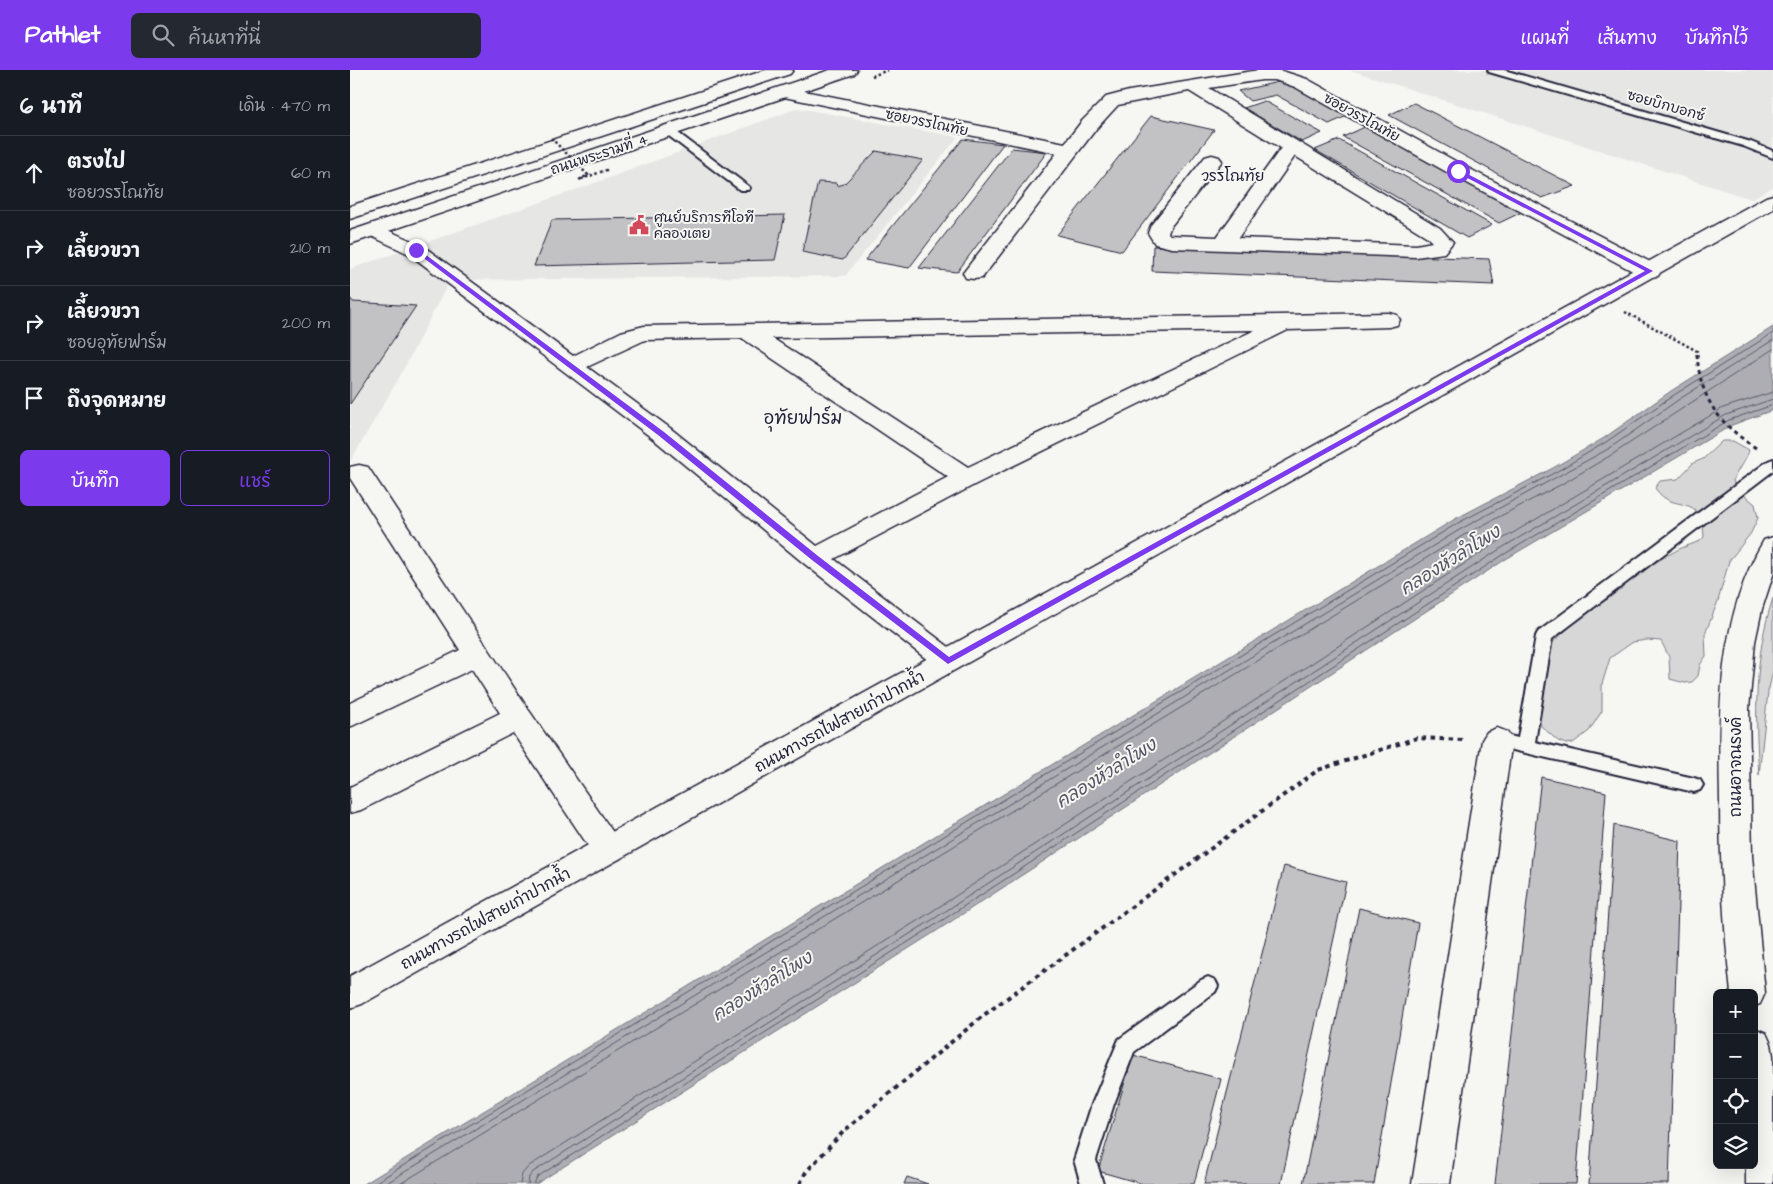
<!DOCTYPE html>
<html lang="th">
<meta charset="utf-8">
<style>
body{margin:0;font-family:"Architects Daughter","Playpen Sans Thai",sans-serif;background:#242831;color:#f1f3f6}
.controls{position:absolute;right:15px;bottom:15px;display:grid;overflow:hidden;border-radius:8px;box-shadow:0 5px 20px #0002}
.controls button{width:45px;height:45px;display:grid;place-items:center;padding:0;border:0;border-bottom:1px solid #363941;background:#171b24;color:#f1f3f6;font:25px sans-serif}
.stop{position:absolute;width:15px;height:15px;margin:-11px;border:4px solid #7c3aed;border-radius:50%;background:#fff}
.stop.end{background:#7c3aed;border-color:#fff;box-shadow:0 1px 5px #0008}
.list{margin:0;padding:0;list-style:none}
h2{display:flex;justify-content:space-between;align-items:center;height:65px;margin:0;padding:0 20px;font-size:21px}
h2 small{font-size:16px;font-weight:400;color:#9ea1a6}
.list li{display:grid;grid-template-columns:32px 1fr auto;gap:15px;align-items:center;box-sizing:border-box;height:75px;padding:0 20px;border-top:1px solid #363941}
.list b{display:block;font-size:19px;white-space:nowrap}
.list p{margin:0;font-size:16px;white-space:nowrap;color:#9ea1a6}
.list em{font-size:16px;font-style:normal;color:#9ea1a6}
.actions{display:flex;gap:10px;padding:15px 20px}
.actions a{flex:1;padding:11px 0;border:1px solid #7c3aed;border-radius:8px;text-align:center;font-size:18px;color:#7c3aed}
.actions .main{background:#7c3aed;color:#fff}
.icon{flex:none;width:28px;height:28px;fill:none;stroke:currentColor;stroke-width:2;stroke-linecap:round;stroke-linejoin:round}
.map{position:relative;flex:none;width:1423px;height:1114px;overflow:hidden}
header{display:flex;align-items:center;gap:30px;box-sizing:border-box;height:70px;padding:0 25px;background:#7c3aed;color:#fff}
header strong{font-size:24px}
nav{display:flex;gap:28px;margin-inline-start:auto;font-size:18px}
.search{width:350px;height:45px;background:#242831;display:flex;align-items:center;gap:12px;box-sizing:border-box;padding:0 18px;border-radius:8px;color:#9ea1a6;font-size:19px}
main{display:flex}
aside{flex:1;background:#171b24}
.map>svg:first-child{display:block}
.built{fill:#e6e6e4}
.green{fill:#d7d7d7;stroke:#7c7c89}
.water{fill:#adadb3;stroke:#757583}
.lines{fill:none;stroke-linecap:round;stroke-linejoin:round}
.shore{stroke:#5a5a6b;stroke-width:1}
.building{fill:#c2c2c4;stroke:#22223b}
.service-casing{stroke:#22223b;stroke-width:4}
.minor-casing{stroke:#22223b;stroke-width:3}
.tertiary-casing{stroke:#22223b;stroke-width:3}
.secondary-casing{stroke:#22223b;stroke-width:3}
.primary-casing{stroke:#22223b;stroke-width:3}
.path-far2{stroke:#22223b;stroke-width:2.5;stroke-dasharray:2.5 2.5;stroke-linecap:butt}
.path-far1{stroke:#22223b;stroke-width:3;stroke-dasharray:4 4;stroke-linecap:butt}
.path{stroke:#22223b;stroke-width:4;stroke-dasharray:4.5 4.5;stroke-linecap:butt}
.service{fill:#f6f6f2;fill-rule:evenodd}
.minor{fill:#f6f6f2;fill-rule:evenodd}
.tertiary{fill:#f6f6f2;fill-rule:evenodd}
.secondary{fill:#f6f6f2;fill-rule:evenodd}
.primary{fill:#f6f6f2;fill-rule:evenodd}
.path-bridge{stroke:#22223b;stroke-width:2.5;stroke-dasharray:2.5 2.5;stroke-linecap:butt}
.route{fill:#7c3aed}
.labels{text-anchor:middle;stroke-width:4;stroke-linejoin:round;paint-order:stroke}
.far-street-label{font-size:14px;fill:#22223b;stroke:#f6f6f2}
.far-poi-label{font-size:14px;fill:#22223b;stroke:#f6f6f2;text-anchor:start}
.far-neighbourhood-label{font-size:15px;fill:#22223b;stroke:#f6f6f2}
.street-label{font-size:16px;fill:#22223b;stroke:#f6f6f2}
.neighbourhood-label{font-size:18px;fill:#22223b;stroke:#f6f6f2}
.water-label{font-size:18px;font-style:italic;fill:#535365;stroke:#f6f6f2}
</style>
<header>
<strong>Pathlet</strong>
<div class="search"><svg class="icon" aria-label="search" viewBox="0 0 24 24"><circle cx="10" cy="10" r="6"/><path d="M15 15l6 6"/></svg>ค้นหาที่นี่</div>
<nav><a>แผนที่</a><a>เส้นทาง</a><a>บันทึกไว้</a></nav>
</header>
<main>
<aside>
<h2>6 นาที<small>เดิน · 470 m</small></h2>
<ul class="list">
<li><svg class="icon" aria-label="ahead" viewBox="0 0 24 24"><path d="M12 20V5M6 11l6-6 6 6"/></svg><div><b>ตรงไป</b><p>ซอยวรรโณทัย</p></div><em>60 m</em></li>
<li><svg class="icon" aria-label="right" viewBox="0 0 24 24"><path d="M7 20v-9h11M14 6l5 5-5 5"/></svg><div><b>เลี้ยวขวา</b></div><em>210 m</em></li>
<li><svg class="icon" aria-label="right" viewBox="0 0 24 24"><path d="M7 20v-9h11M14 6l5 5-5 5"/></svg><div><b>เลี้ยวขวา</b><p>ซอยอุทัยฟาร์ม</p></div><em>200 m</em></li>
<li><svg class="icon" aria-label="arrive" viewBox="0 0 24 24"><path d="M6 21V4h12l-3 4 3 4H6"/></svg><div><b>ถึงจุดหมาย</b></div></li>
</ul>
<div class="actions"><a class="main">บันทึก</a><a>แชร์</a></div>
</aside>
<div class="map">
<svg width="1423" height="1114" viewBox="0 0 1423 1114">
<rect width="100%" height="100%" fill="#f6f6f2"/>
<filter id="ink" filterUnits="userSpaceOnUse"><feTurbulence type="fractalNoise" baseFrequency=".02" numOctaves="2"/><feDisplacementMap in="SourceGraphic" scale="10" xChannelSelector="R" yChannelSelector="G"/><feConvolveMatrix kernelMatrix="1 2 1 2 8 2 1 2 1" color-interpolation-filters="sRGB"/></filter>
<g filter="url(#ink)">
<!-- built -->
<g class="built">
<polygon points="1000,0 1423,0 1423,117 1401,129"/>
<polygon points="448,38 608,67 495,206 100,210 50,306 0,392 0,199 237,116"/>
</g>
<!-- green -->
<g class="green">
<path d="M 1372,371 L 1383,371 L 1399,380 C 1398,387 1386,401 1383,411 L 1387,419 L 1405,434 L 1408,448 L 1401,463 L 1379,491 L 1368,531 L 1355,564 L 1356,586 L 1350,595 L 1348,606 L 1342,612 L 1335,613 L 1320,609 L 1319,587 L 1311,571 L 1297,570 L 1283,572 L 1260,588 L 1252,614 L 1252,641 L 1239,661 L 1223,673 L 1216,674 L 1208,671 L 1191,656 L 1188,644 L 1200,575 L 1241,537 L 1258,529 L 1290,501 L 1329,479 L 1350,471 L 1354,467 C 1352,419 1323,446 1305,418 L 1310,411 L 1328,409 L 1343,393 L 1353,389 Z"/>
<path d="M 1423,528 L 1423,602 L 1418,622 L 1409,705 C 1405,647 1404,585 1423,528 Z"/>
</g>
<!-- water -->
<polygon class="water" points="1423,257 1423,340 1382,355 1156,489 588,860 186,1114 14,1114 1105,449 1203,398 1254,368 1321,321"/>
<g class="lines">
<!-- shore -->
<g class="shore">
<polyline points="23,1114 1108,453 1206,402 1256,372 1324,325 1423,263"/>
<polyline points="35,1114 1111,459 1260,378 1328,330 1423,270"/>
<polyline points="50,1114 1114,465 1212,414 1263,384 1423,279"/>
<polyline points="170,1114 172,1104 179,1096 578,844 1146,473 1373,338 1423,322"/>
<polyline points="178,1114 179,1107 183,1102 582,850 1150,479 1376,345 1423,329"/>
<polyline points="184,1114 187,1107 585,855 1153,485 1379,350 1423,335"/>
</g>
</g>
<!-- building -->
<g class="building">
<polygon points="933,11 997,46 979,54 926,25 900,31 888,21"/>
<polygon points="914,31 972,63 952,72 894,38"/>
<polygon points="1064,33 1225,116 1192,128 1039,45"/>
<polygon points="801,46 864,60 772,181 707,165"/>
<polygon points="1017,56 1176,140 1149,153 993,67"/>
<polygon points="613,69 653,74 559,198 515,190"/>
<polygon points="989,70 1142,155 1117,168 965,80"/>
<polygon points="662,78 697,82 607,202 569,198"/>
<polygon points="526,81 573,90 493,190 452,182 468,112 486,113 487,116 494,114"/>
<polygon points="435,145 425,190 184,196 202,150"/>
<polygon points="803,176 1139,189 1144,215 802,201"/>
<polygon points="0,228 3,232 66,236 0,334"/>
<polygon points="1191,707 1256,722 1226,1114 1145,1114"/>
<polygon points="1264,755 1330,771 1319,1114 1239,1114"/>
<polygon points="934,796 996,812 931,1114 854,1114"/>
<polygon points="1009,838 1068,853 1024,1114 953,1114"/>
<polygon points="783,985 871,1009 844,1114 793,1114 748,1101"/>
<polygon points="557,1107 578,1114 554,1114"/>
</g>
<g class="lines">
<defs>
<g id="service">
<polygon points="1138,0 1154,0 1401,72 1423,81 1423,88 1393,76 1139,2"/>
<polygon points="319,58 323,59 398,116 400,118 398,120 390,120 315,63 313,61"/>
<polygon points="1423,389 1423,401 1202,569 1185,672 1344,708 1350,710 1353,715 1350,720 1344,722 1141,675 1138,670 1141,665 1147,663 1168,668 1186,566 1188,562 1418,391"/>
<polygon points="858,907 865,910 868,916 865,922 784,982 764,1034 746,1090 753,1114 731,1114 724,1090 742,1034 769,969 851,910"/>
</g>
<g id="minor">
<path d="M 909,0 L 929,0 L 957,9 L 1116,97 L 1308,196 L 1311,201 L 1308,206 L 1300,207 L 1292,206 L 1102,105 L 945,17 L 925,10 L 912,10 L 859,18 L 1090,158 L 1103,172 L 1094,183 L 1066,187 L 822,178 L 805,174 L 798,163 L 801,155 L 855,87 L 862,85 L 869,87 L 872,91 L 821,156 L 818,163 L 820,165 L 867,167 L 931,78 L 839,21 L 768,35 L 746,59 L 632,208 L 624,209 L 616,208 L 613,203 L 707,83 L 434,27 L 428,26 L 425,22 L 428,18 L 434,17 L 715,73 L 732,51 L 756,27 L 779,21 ZM 945,86 L 1076,166 L 1082,172 L 1066,175 L 888,168 Z"/>
<path d="M 24,154 L 73,176 L 223,286 L 271,262 L 294,256 L 1039,243 L 1047,245 L 1050,250 L 1047,255 L 1039,257 L 938,260 L 626,414 L 484,489 L 608,584 L 612,591 L 608,598 L 598,601 L 588,598 L 456,495 L 302,368 L 59,184 L 17,164 L 14,160 L 17,156 ZM 905,260 L 618,397 L 422,268 ZM 392,268 L 598,407 L 467,476 L 320,358 L 237,297 L 295,270 Z"/>
<polygon points="9,395 18,397 178,639 269,771 274,780 269,789 258,793 247,789 163,663 11,740 0,743 0,717 150,643 122,599 0,657 0,633 110,580 0,408 0,397"/>
<polygon points="1147,658 1157,662 1162,670 1100,1114 1062,1114 1132,670 1137,662"/>
</g>
<polygon id="tertiary" points="1423,125 1423,139 12,934 0,938 0,906 1416,127"/>
<g id="secondary">
<path d="M 1423,467 L 1423,505 L 1412,539 L 1405,572 L 1399,639 L 1402,786 L 1415,923 L 1410,934 L 1404,936 L 1404,923 L 1381,923 C 1374,858 1370,794 1370,729 C 1368,642 1368,547 1414,470 Z"/>
<polygon points="1404,958 1416,963 1421,974 1423,986 1423,1114 1396,1114 1396,1095 1404,1095"/>
</g>
<g id="primary">
<polygon points="416,0 443,0 440,4 0,149 0,136"/>
<polygon points="480,0 507,0 504,4 0,174 0,161"/>
</g>
</defs>
<!-- service casing -->
<use href="#service" class="service-casing"/>
<!-- minor casing -->
<use href="#minor" class="minor-casing"/>
<!-- tertiary casing -->
<use href="#tertiary" class="tertiary-casing"/>
<!-- secondary casing -->
<use href="#secondary" class="secondary-casing"/>
<!-- primary casing -->
<use href="#primary" class="primary-casing"/>
<!-- path-far2 -->
<g class="path-far2">
<polyline points="522,6 538,0"/>
<polyline points="1275,242 1347,281 1347,286"/>
</g>
<!-- path-far1 -->
<path class="path-far1" d="M 1347,284 C 1350,329 1369,354 1406,378"/>
<!-- path -->
<polyline class="path" points="450,1114 456,1102 494,1061 634,945 968,700 1067,668 1113,670"/>
<!-- service -->
<use href="#service" class="service"/>
<!-- minor -->
<use href="#minor" class="minor"/>
<!-- tertiary -->
<use href="#tertiary" class="tertiary"/>
<!-- secondary -->
<use href="#secondary" class="secondary"/>
<!-- primary -->
<use href="#primary" class="primary"/>
<!-- path-bridge -->
<polyline class="path-bridge" points="201,68 238,105 229,110 259,99"/>
</g>
</g>
<!-- route -->
<polygon class="route" points="1108,99 1303,201 598,594 462,490 308,365 63,180 68,179 314,362 468,486 599,587 1295,201 1106,102"/>
<!-- icons -->
<defs>
<symbol id="civic-bare" viewBox="-9 -9 18 18"><path d="M-.6-6.5H3V-4.5H.6V-3L4-1V1h2V6H-6V1h2V-1L-.6-3ZM-1.2 2.5V6h2.4V2.5Z" fill="#d1495b" stroke="#f6f6f2" stroke-width="2.5" paint-order="stroke"/></symbol>
</defs>
<g fill-rule="evenodd">
<use href="#civic-bare" x="275" y="141" width="28" height="28"/>
</g>
<g class="labels">
<!-- far-street labels -->
<g class="far-street-label">
<text transform="translate(1316 35) rotate(16)" y="5">ซอยบิกบอกซ์</text>
<text transform="translate(1012 47) rotate(29)" y="5">ซอยวรรโณทัย</text>
<text transform="translate(577 52) rotate(12)" y="5">ซอยวรรโณทัย</text>
<text transform="translate(249 84) rotate(-18)" y="5">ถนนพระรามที่ 4</text>
</g>
<!-- far-poi labels -->
<g class="far-poi-label">
<text x="304" y="152">ศูนย์บริการทีโอที<tspan x="304" dy="16">คลองเตย</tspan></text>
</g>
<!-- far-neighbourhood labels -->
<g class="far-neighbourhood-label">
<text x="883" y="111">วรรโณทัย</text>
</g>
<!-- street labels -->
<g class="street-label">
<text transform="translate(489 651) rotate(-29)" y="6">ถนนทางรถไฟสายเก่าปากน้ำ</text>
<text transform="translate(1385 697) rotate(-90)" y="6">ถนนอาจณรงค์</text>
<text transform="translate(135 848) rotate(-29)" y="6">ถนนทางรถไฟสายเก่าปากน้ำ</text>
</g>
<!-- neighbourhood labels -->
<g class="neighbourhood-label">
<text x="453" y="354">อุทัยฟาร์ม</text>
</g>
<!-- water labels -->
<g class="water-label">
<text transform="translate(1100 490) rotate(-32)" y="6">คลองหัวลำโพง</text>
<text transform="translate(756 703) rotate(-32)" y="6">คลองหัวลำโพง</text>
<text transform="translate(412 916) rotate(-32)" y="6">คลองหัวลำโพง</text>
</g>
</g>
</svg>
<div class="controls">
<button>+</button>
<button>−</button>
<button><svg class="icon" aria-label="locate" viewBox="0 0 24 24"><circle cx="12" cy="12" r="6"/><path d="M12 2v4M12 18v4M2 12h4M18 12h4"/></svg></button>
<button><svg class="icon" aria-label="layers" viewBox="0 0 24 24"><path d="M12 4l9 5-9 5-9-5zM3 14l9 5 9-5"/></svg></button>
</div>
<div class="stop" style="left:1108px;top:101px"></div>
<div class="stop end" style="left:66px;top:180px"></div>
</div>
</main>
